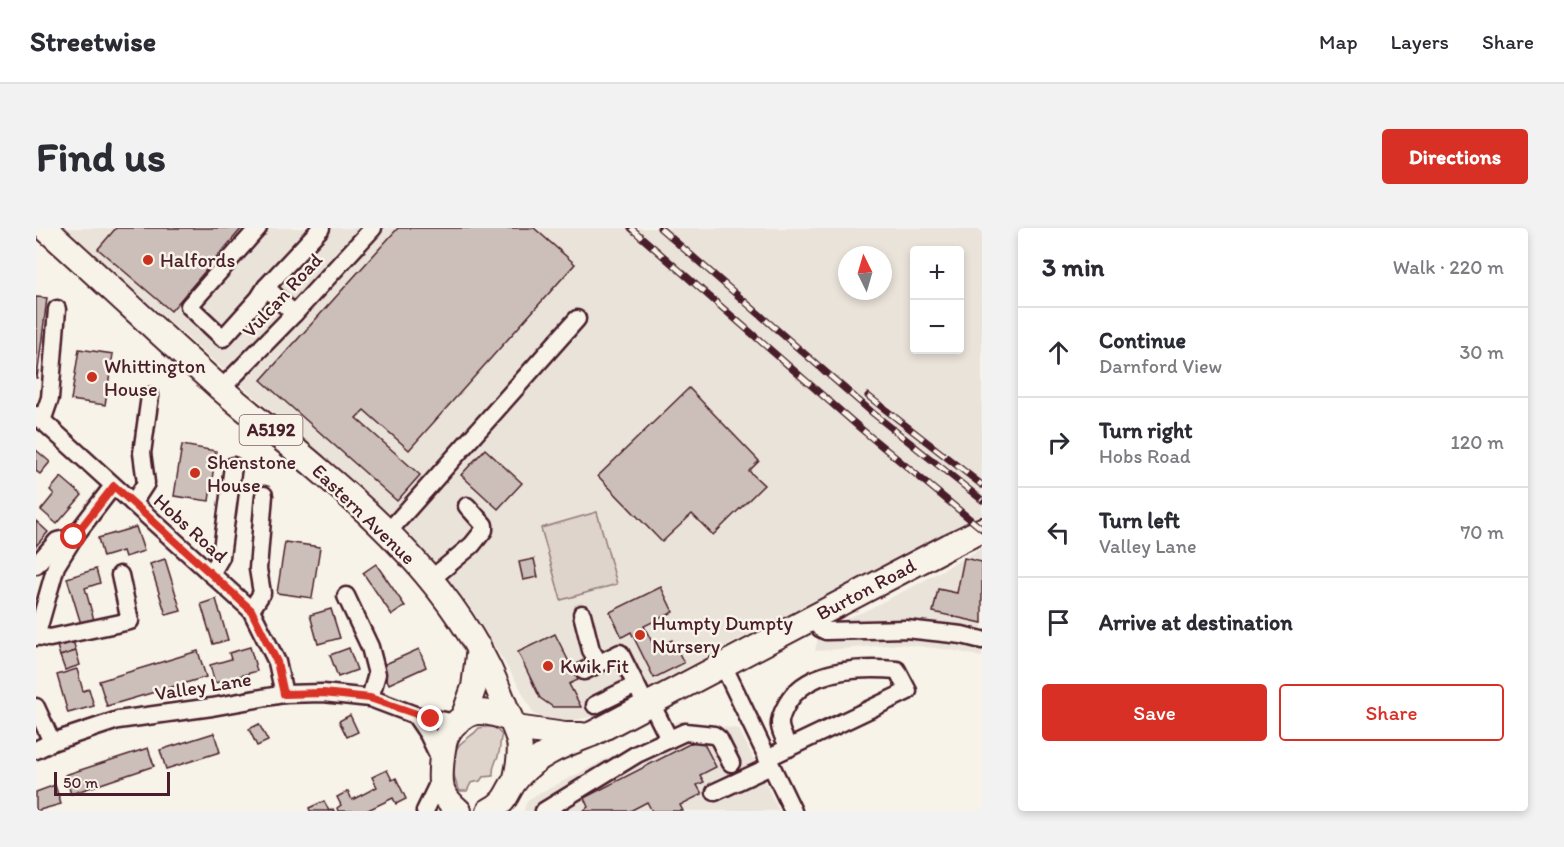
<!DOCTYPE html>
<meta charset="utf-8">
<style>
body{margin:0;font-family:Itim,sans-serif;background:#f2f2f3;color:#2b2b33}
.controls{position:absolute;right:18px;top:18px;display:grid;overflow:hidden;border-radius:6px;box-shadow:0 3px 9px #0003}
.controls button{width:54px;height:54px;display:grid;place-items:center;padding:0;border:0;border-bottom:2px solid #e1e1e2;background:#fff;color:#2b2b33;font:30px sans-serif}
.compass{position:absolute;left:802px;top:18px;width:54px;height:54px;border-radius:50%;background:#fff;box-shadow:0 3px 9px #0003;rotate:355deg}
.scale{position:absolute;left:18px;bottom:15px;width:116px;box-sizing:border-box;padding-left:6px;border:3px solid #4a1f2b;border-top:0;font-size:16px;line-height:21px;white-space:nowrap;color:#4a1f2b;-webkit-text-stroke:4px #f7f3e8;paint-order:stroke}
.stop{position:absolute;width:18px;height:18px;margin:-14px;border:4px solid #d93025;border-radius:50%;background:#fff}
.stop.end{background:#d93025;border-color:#fff;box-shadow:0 2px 6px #0008}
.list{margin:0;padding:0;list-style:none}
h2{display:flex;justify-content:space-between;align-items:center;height:78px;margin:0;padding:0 24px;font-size:26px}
h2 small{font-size:20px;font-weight:400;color:#7c7c81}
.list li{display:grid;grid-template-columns:39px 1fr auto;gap:18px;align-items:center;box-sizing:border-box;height:90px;padding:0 24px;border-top:2px solid #e1e1e2}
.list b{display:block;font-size:22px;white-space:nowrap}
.list p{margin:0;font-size:20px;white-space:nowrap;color:#7c7c81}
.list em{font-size:20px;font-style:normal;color:#7c7c81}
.actions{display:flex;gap:12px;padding:18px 24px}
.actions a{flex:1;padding:14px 0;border:2px solid #d93025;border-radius:6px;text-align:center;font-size:21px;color:#d93025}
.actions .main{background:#d93025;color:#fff}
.icon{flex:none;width:33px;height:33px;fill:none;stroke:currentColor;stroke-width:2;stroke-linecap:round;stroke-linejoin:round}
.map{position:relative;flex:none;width:946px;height:583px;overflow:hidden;border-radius:6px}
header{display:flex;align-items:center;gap:36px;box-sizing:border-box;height:84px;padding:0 30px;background:#fff;border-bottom:2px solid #e1e1e2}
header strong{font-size:28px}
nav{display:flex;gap:33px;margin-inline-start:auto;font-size:21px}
.intro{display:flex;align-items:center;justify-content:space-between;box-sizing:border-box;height:144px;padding:0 36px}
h1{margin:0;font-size:42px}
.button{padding:15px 27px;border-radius:6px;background:#d93025;color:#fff;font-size:21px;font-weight:700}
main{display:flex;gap:36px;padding:0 36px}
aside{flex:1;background:#fff;border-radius:6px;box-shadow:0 3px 9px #0003}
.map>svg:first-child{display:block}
.built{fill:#eae3da;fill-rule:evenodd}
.green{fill:#ded4cc;stroke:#947a7c;stroke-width:1.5}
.building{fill:#ccbfb9;stroke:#4a1f2b;stroke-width:1.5}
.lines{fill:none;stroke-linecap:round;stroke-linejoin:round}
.minor-casing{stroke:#4a1f2b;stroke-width:21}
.highway-casing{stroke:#4a1f2b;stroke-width:28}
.minor{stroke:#f7f3e8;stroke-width:16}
.highway{stroke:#f7f3e8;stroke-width:24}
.rail-casing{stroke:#4a1f2b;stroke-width:7}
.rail{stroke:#f7f3e8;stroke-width:4.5;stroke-dasharray:14;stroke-linecap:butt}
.route{stroke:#d93025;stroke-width:8}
.poi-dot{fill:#c8321e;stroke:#f7f3e8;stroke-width:2}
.labels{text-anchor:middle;stroke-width:5;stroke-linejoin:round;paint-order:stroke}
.shield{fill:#f7f3e8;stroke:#7e5f64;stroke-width:1.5}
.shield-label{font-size:18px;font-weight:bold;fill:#4a1f2b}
.poi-label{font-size:20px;fill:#4a1f2b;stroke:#f7f3e8;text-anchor:start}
.street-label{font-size:20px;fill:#4a1f2b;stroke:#f7f3e8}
</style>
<header>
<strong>Streetwise</strong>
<nav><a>Map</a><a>Layers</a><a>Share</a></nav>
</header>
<div class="intro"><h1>Find us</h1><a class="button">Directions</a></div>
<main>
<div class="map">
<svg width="946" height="583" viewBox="0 0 946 583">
<rect width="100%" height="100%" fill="#f7f3e8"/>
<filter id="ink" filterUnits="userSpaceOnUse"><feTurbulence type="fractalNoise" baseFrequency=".0167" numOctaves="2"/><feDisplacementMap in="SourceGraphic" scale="12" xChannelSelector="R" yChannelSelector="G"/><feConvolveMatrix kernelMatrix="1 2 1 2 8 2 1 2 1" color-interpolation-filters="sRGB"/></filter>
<g filter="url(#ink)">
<!-- built -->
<g class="built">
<path d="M 27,0 L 946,0 L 946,290 L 688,419 L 564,487 L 529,494 L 507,491 L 497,485 L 483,458 L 433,377 L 371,303 ZM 879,22 L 924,22 L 924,122 L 879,122 ZM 811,27 L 847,27 L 847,63 L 811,63 Z"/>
<polygon points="946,320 946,429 915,422 864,416 779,423 784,400 827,384 878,358"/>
<polygon points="643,493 703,501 743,583 488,583 490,575 495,570"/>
</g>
<!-- green -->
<g class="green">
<polygon points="561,284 581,356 525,372 505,300"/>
<path d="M 457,498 L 466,507 C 463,513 465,521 462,528 C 459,536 456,539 457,548 L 447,549 L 444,553 L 435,555 L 431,563 L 424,563 C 417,552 413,528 424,516 C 431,509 436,509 443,500 Z"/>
</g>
<!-- building -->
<g class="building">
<polygon points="80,0 206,0 135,83 62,21"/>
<polygon points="362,0 498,0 539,36 373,222 328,182 320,190 384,247 361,273 225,152"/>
<polygon points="0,69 11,70 1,150 0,150"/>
<polygon points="43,121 77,126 69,177 35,172"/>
<polygon points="653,160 723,233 713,243 728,257 677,307 656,286 626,314 562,248"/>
<polygon points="146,217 180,223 173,273 138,268"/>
<polygon points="449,221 486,255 462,281 425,247"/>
<polygon points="0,222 14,234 4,246 0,243"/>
<polygon points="25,249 46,267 21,296 5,282 18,266 14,262"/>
<polygon points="0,293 12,304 0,318"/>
<polygon points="100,299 108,323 89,329 87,323 67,329 62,310"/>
<polygon points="249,314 284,319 276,370 241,365"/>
<polygon points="928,330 946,334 946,395 897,384 902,361 921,365"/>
<polygon points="129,331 145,383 130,387 114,336"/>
<polygon points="498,331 502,349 487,352 483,334"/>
<polygon points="340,336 369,378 356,387 327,345"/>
<polygon points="60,341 64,355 49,360 58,392 45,396 31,350"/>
<polygon points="625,359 637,384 608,398 619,420 636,412 648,435 618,450 595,404 586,409 574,384"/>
<polygon points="180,371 192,412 177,416 165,376"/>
<polygon points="295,381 304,410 282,416 274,387"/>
<polygon points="519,406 542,452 533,456 545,479 517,479 504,470 482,424"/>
<polygon points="36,409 40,423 24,428 20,414"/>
<polygon points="214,419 221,443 179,455 174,437 195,431 193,425"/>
<polygon points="313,420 321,442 302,449 294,427"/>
<polygon points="383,421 390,439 353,456 345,438"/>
<polygon points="40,423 44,437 29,442 24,428"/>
<polygon points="162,423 170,449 71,478 63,453"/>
<polygon points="41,441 47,463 53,461 58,478 32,485 21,447"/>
<polygon points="314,487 322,504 311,509 303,493"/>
<polygon points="223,496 232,513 221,518 213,501"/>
<polygon points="178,505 184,524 130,541 124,522"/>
<polygon points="665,510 680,539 664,547 668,554 661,557 666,566 644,577 647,583 616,583 611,574 594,583 547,583 552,579 548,570"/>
<polygon points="112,520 118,538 35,566 29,547"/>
<polygon points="351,542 356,552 360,550 370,571 360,576 357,570 330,583 302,583 301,580 305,577 301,569 312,563 316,572 341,559 336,549"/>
<polygon points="19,557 25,576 0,583 0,564"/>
<polygon points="288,573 293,583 297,581 298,583 274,583 273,580"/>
</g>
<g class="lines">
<defs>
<g id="minor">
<polyline points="222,0 153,78 187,110 223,70 230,59 285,0"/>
<polyline points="230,59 258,86"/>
<polyline points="185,161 258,86 337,0"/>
<polyline points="0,187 215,382 241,434 248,466"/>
<polyline points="6,193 14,170 21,81"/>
<polyline points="97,275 110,255 106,225 114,168"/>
<polyline points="352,304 541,91"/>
<polyline points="0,337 21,313 38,309"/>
<polyline points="175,346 185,329 197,238"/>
<polyline points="394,352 436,317 448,302 448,297 431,278"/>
<polyline points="310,368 334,419 341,446 334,470"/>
<polyline points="215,382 226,365 222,341 228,267"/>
<polyline points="546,386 555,422 563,435"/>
<polyline points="778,389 784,400 790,403 870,401 926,407 946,412"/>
<polyline points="0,408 14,410 94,393 84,347"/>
<polyline points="0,409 20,338 38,309 77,258"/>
<polyline points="687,437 757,583"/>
<polyline points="548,443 584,425 610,477"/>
<polyline points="615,475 633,511"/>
<polyline points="559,477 600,457"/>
<polyline points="0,479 16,514"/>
<polyline points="379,487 392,506 405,533"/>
<polyline points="0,522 16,514 82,492 176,479 248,466 287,465 334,470 379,487 420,495"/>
<path d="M 731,530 L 872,463 L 861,442 C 824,439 771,440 751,476 C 747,483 743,491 744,498 C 745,506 750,513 753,520"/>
<polyline points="679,564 735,538"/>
<polyline points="389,583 404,552"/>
<polyline points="508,583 601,526 649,504 678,507 683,511 695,535"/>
</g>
<g id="highway">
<path d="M 9,0 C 68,53 125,107 184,160 C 216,188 250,213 282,241 C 357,304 432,379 467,473 C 481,509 489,509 480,550"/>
<polyline points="427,490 438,459 443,420"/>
<polyline points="480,500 529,507 545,507"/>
<path d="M 423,583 C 416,577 409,570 406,561 C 403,550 406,520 410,509 C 415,497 429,485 442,484 C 453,483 465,488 474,491"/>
<path d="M 453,583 C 474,572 469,563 483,548 C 503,525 528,517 556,506 L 913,318 L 946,302"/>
</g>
</defs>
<!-- minor casing -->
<use href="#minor" class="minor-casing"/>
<!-- highway casing -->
<use href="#highway" class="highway-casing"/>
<!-- minor -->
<use href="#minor" class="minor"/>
<!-- highway -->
<use href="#highway" class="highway"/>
<defs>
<g id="rail">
<polyline points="595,0 824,200 946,301"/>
<polyline points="624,0 838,186 946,272"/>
<polyline points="832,168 946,257"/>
</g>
</defs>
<!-- rail casing -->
<use href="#rail" class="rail-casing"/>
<!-- rail -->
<use href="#rail" class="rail"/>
</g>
</g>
<g class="lines" filter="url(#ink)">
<!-- route -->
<polyline class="route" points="38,309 78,258 215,382 241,434 248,466 287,465 334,470 395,491"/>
</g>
<!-- markers -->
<g class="poi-dot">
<circle cx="112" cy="32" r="6"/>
<circle cx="56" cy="149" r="6"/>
<circle cx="159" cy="245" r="6"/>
<circle cx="604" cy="407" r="6"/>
<circle cx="512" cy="438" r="6"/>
</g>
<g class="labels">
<!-- shield labels -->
<rect class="shield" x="203.5" y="187" width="63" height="30" rx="4.5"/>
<g class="shield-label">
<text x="235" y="208">A5192</text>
</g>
<!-- poi labels -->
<g class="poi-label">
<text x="124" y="39">Halfords</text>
<text x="68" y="145">Whittington<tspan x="68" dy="23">House</tspan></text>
<text x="171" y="241">Shenstone<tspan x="171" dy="23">House</tspan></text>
<text x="616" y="402">Humpty Dumpty<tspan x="616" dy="23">Nursery</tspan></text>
<text x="524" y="445">Kwik Fit</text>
</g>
<!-- street labels -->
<g class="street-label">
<text transform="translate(246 67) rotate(-47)" y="7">Vulcan Road</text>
<text transform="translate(328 286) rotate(44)" y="7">Eastern Avenue</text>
<text transform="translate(155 300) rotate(42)" y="7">Hobs Road</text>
<text transform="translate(830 361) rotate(-28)" y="7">Burton Road</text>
<text transform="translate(167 458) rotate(-9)" y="7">Valley Lane</text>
</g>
</g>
</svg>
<div class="controls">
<button>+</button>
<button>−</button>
</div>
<svg class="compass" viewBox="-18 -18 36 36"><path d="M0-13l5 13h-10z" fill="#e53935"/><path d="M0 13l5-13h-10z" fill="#7c7c81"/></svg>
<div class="scale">50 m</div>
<div class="stop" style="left:38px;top:309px"></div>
<div class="stop end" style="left:395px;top:491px"></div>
</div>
<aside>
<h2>3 min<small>Walk · 220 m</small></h2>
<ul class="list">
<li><svg class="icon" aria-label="ahead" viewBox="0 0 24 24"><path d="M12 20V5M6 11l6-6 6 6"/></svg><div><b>Continue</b><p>Darnford View</p></div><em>30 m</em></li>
<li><svg class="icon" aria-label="right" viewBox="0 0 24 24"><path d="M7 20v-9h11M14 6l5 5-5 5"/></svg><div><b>Turn right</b><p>Hobs Road</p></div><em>120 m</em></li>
<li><svg class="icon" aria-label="left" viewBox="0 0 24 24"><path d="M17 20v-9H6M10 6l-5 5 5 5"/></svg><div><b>Turn left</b><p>Valley Lane</p></div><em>70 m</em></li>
<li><svg class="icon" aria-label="arrive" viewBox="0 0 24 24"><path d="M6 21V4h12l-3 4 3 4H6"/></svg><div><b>Arrive at destination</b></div></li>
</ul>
<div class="actions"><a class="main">Save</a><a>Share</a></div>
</aside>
</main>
